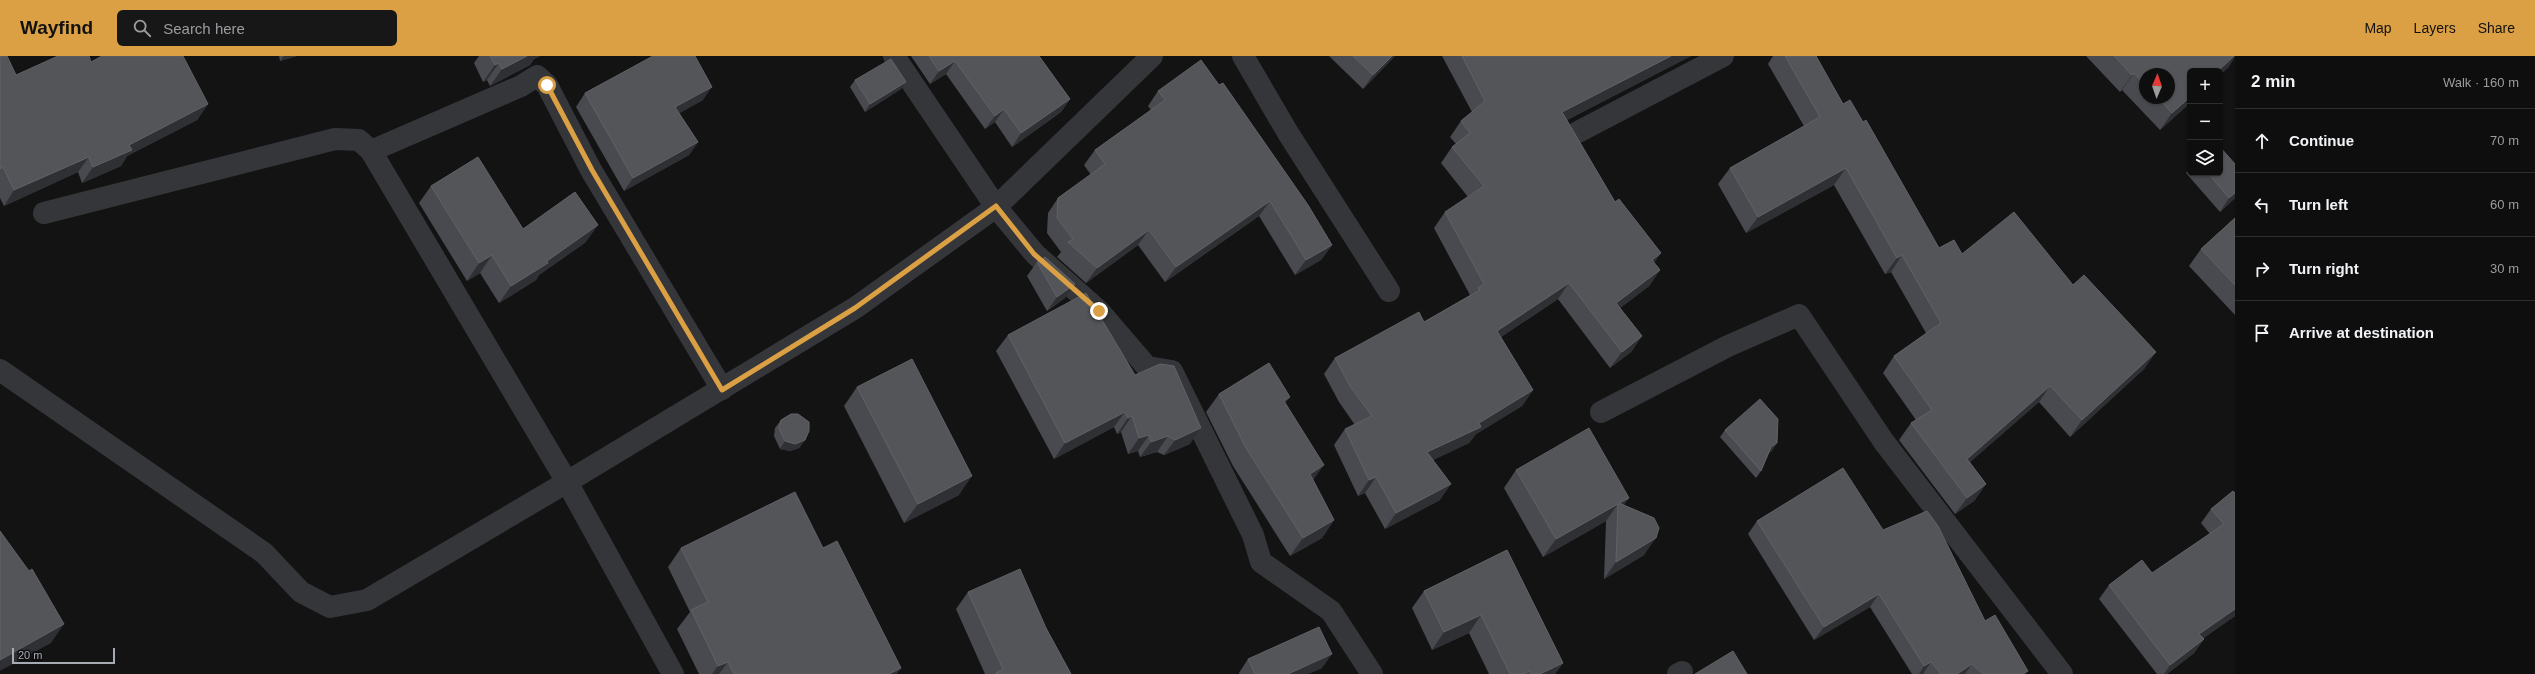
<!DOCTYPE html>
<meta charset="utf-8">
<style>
body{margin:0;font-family:Arial,sans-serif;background:#171718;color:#f1f3f6}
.controls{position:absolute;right:12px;top:12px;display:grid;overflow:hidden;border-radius:6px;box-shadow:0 1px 3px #0004}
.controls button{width:36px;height:36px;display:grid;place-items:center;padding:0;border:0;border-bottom:1px solid #2e2e2f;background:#0e0e0f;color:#f1f3f6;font:20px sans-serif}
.compass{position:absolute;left:2139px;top:12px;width:36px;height:36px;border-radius:50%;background:#0e0e0f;box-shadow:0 1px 3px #0004;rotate:2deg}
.scale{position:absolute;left:12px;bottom:10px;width:103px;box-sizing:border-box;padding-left:4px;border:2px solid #a6abb3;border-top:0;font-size:11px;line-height:14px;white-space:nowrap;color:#a6abb3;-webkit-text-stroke:3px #0e0e0f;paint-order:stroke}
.stop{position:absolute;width:12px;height:12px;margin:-9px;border:3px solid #dca044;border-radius:50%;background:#fff}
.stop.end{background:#dca044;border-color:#fff;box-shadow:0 1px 4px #0008}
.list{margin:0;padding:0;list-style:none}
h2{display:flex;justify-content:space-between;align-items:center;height:52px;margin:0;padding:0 16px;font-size:17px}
h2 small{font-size:13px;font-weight:400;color:#9b9c9e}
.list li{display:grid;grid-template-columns:26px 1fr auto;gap:12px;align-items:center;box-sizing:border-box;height:64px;padding:0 16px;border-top:1px solid #2e2e2f}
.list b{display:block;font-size:15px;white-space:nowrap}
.list em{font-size:13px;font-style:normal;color:#9b9c9e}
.icon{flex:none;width:22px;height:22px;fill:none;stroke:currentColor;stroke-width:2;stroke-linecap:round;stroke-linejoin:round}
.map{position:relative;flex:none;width:2235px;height:618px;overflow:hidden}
header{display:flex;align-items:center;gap:24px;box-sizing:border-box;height:56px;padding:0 20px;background:#dca044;color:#111}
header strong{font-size:19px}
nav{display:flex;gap:22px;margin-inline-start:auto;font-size:14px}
.search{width:280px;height:36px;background:#171718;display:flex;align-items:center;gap:10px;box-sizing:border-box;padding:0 14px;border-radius:6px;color:#9b9c9e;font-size:15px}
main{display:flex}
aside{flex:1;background:#0e0e0f}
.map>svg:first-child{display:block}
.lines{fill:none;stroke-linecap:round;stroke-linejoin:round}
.minor{stroke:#353639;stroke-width:22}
.wall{fill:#494a4f;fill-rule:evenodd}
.shaded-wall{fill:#2f3033}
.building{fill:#535559;stroke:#606267}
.route{stroke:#dca044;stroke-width:5}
</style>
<header>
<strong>Wayfind</strong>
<div class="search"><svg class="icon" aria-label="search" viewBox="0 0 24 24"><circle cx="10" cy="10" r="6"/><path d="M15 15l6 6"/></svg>Search here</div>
<nav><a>Map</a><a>Layers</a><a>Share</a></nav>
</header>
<main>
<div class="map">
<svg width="2235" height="618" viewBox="0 0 2235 618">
<rect width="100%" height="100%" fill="#131314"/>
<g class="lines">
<!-- minor -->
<g class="minor">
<polyline points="894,0 996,151 1035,198 1099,255 1147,311 1172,315 1253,479 1261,506 1331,555 1372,618"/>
<polyline points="1243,0 1288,77 1389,235"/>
<polyline points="1578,76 1723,0"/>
<polyline points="371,95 521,30 537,20 547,29 591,114 722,333"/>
<polyline points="44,157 335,83 359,84 371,95 567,426 673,618"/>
<polyline points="0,314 264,497 301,536 330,551 367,544 567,426 855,252 996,151 1152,0"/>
<polyline points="1601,356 1728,290 1799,259 1884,386 2062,618"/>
<polyline points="1678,618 1682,616"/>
</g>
</g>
<!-- wall -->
<g class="wall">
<polygon points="0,0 16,19 91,6 208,48 197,64 127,100 121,110 82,127 78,116 4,150 0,142"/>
<polygon points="279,0 297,0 280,5"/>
<polygon points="479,0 540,0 534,3 530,9 490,30 487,24 483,26 474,7"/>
<polygon points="911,0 1039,0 1070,43 1061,56 1012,91 995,66 985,73 946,18 930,28"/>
<polygon points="1329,0 1395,0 1363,33"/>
<polygon points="1442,0 1691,0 1567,64 1615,146 1661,197 1654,206 1660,214 1649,230 1620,252 1642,280 1631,296 1610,312 1558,243 1501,281 1533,334 1522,350 1476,378 1469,387 1433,404 1440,444 1385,473 1365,437 1358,440 1334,389 1345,373 1355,369 1339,346 1324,318 1335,302 1424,266 1470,239 1434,172 1445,156 1468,141 1441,107 1452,91 1456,88 1450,81 1461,65 1472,56"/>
<polygon points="1773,0 1816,0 1843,48 1939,192 1962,198 2073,229 2145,312 2070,381 2039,346 1970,406 1986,428 1974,445 1955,458 1899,384 1911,367 1916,364 1883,317 1894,300 1926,277 1891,216 1885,218 1834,129 1746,177 1718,128 1730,112 1804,70 1768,8"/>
<path d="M 2086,0 L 2235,0 L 2228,12 L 2190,15 L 2190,47 L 2160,74 L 2122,34 L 2120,36 ZM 2145,18 L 2169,42 L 2145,42 Z"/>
<polygon points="855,24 906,26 901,33 865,56 850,31"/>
<polygon points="1158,35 1332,189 1321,204 1295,219 1259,160 1165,226 1138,189 1086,227 1057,201 1061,196 1047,177 1048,157 1058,142 1091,119 1084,109 1095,94 1151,54 1148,50"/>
<polygon points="585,37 703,44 679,57 698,86 689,99 624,135 576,51"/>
<polygon points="2190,111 2190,117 2220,117 2235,142 2220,156 2186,117"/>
<polygon points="431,130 523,173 586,186 539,219 536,224 499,247 480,217 467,225 419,147"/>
<polygon points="2235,162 2235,259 2189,210 2201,193"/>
<polygon points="1037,206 1065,242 1047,255 1027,220"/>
<polygon points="1008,279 1135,319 1190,388 1164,399 1157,396 1140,401 1138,395 1128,398 1121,376 1117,378 1114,371 1054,403 996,295"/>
<polygon points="857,331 959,439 904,467 844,350"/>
<polygon points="1219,338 1285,348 1313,424 1334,464 1322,482 1290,500 1233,410 1206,356"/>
<polygon points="781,364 805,384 799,392 790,395 780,393 774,380 775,372"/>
<polygon points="1725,374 1772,395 1769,397 1761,415 1756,422 1720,381"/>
<polygon points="1516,414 1629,442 1623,449 1644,499 1604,523 1606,465 1543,501 1504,432"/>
<polygon points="2235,437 2235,560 2203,582 2204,583 2194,597 2167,618 2157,618 2099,543 2109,529 2152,517 2210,478 2201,467 2211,453"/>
<polygon points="1757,465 1883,474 1985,565 2028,615 2025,618 1912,618 1870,551 1814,584 1748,478"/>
<polygon points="681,492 823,492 897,618 699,618 677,573 690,556 668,511"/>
<polygon points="1507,494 1563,607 1555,618 1489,618 1469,577 1432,594 1412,552 1424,535"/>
<polygon points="968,536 1046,572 1071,618 985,618 956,553"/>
<polygon points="1248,603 1322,612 1308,618 1239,618 1239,617"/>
</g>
<!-- shaded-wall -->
<g class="shaded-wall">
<polygon points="284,0 297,0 280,5"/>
<polygon points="527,0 540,0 534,3 530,9 490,30 502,13"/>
<polygon points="1392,0 1395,0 1363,33 1373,19"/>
<polygon points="1671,0 1691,0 1551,72 1562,56"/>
<polygon points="2234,0 2235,0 2235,1 2228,12 2220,19 2220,15 2218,15"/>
<polygon points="955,5 946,18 930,28 939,15"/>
<polygon points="499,7 487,24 483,26 495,9"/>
<polygon points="2134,17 2122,34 2120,36 2132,19"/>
<polygon points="906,26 901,33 865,56 870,48"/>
<polygon points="712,31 703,44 666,65 675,51"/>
<polygon points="2190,41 2190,47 2160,74 2172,57"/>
<polygon points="1070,43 1061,56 1012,91 1021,77"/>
<polygon points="208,48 197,64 127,100 121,110 82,127 93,111 129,89"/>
<polygon points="1004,53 995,66 985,73 995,60"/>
<polygon points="698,86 689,99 624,135 633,122"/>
<polygon points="89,101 78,116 4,150 14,134"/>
<polygon points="1846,112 1834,129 1746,177 1758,161"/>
<polygon points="2235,137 2235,142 2220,156 2229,142"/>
<polygon points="1270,145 1259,160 1165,226 1176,211"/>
<polygon points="598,169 586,186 539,219 536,224 499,247 511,230"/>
<polygon points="1149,174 1138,189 1086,227 1097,212"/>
<polygon points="1332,189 1321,204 1295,219 1306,204"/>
<polygon points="1661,197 1650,213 1652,204"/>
<polygon points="492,199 480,217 467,225 479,207"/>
<polygon points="1902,199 1891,216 1885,218 1897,202"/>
<polygon points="1660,214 1649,230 1605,263 1616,247"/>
<polygon points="1569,227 1558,243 1486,291 1497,275"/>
<polygon points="1075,228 1065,242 1047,255 1057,241"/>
<polygon points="1642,280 1631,296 1610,312 1622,296"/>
<polygon points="2156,296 2145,312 2070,381 2082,364"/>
<polygon points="2050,330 2039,346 1955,419 1967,403"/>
<polygon points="1533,334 1522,350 1476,378 1469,387 1416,412 1427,396 1479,367"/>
<polygon points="1290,341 1277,359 1284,345"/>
<polygon points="1125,356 1114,371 1054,403 1065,387"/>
<polygon points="1132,360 1121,376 1117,378 1128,362"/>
<polygon points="1201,372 1190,388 1164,399 1175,384"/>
<polygon points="1149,379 1138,395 1128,398 1139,382"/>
<polygon points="1168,380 1157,396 1140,401 1151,386"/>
<polygon points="805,384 799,392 790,395 780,393 785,385"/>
<polygon points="1777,387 1772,395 1766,399 1771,391"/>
<polygon points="1324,409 1311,427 1310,418"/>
<polygon points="972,420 959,439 904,467 918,448"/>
<polygon points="1376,421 1365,437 1358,440 1369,424"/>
<polygon points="1451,428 1440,444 1385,473 1396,457"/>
<polygon points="1986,428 1974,445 1955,458 1967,442"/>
<polygon points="1629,442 1618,457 1618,448"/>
<polygon points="1618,448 1606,465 1543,501 1556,483"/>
<polygon points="1334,464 1322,482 1290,500 1303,482"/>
<polygon points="1656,482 1644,499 1604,523 1616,506"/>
<polygon points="1879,538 1870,551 1814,584 1824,571"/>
<polygon points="2235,553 2235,560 2190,592 2199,578"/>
<polygon points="1481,559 1469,577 1432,594 1444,576"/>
<polygon points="64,568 51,587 0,615 0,604"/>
<polygon points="2204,583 2194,597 2167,618 2164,618 2170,609"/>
<polygon points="1332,598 1322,612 1308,618 1288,618"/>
<polygon points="728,606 719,618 712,618 718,610"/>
<polygon points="1931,606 1923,618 1919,618 1924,610"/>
<polygon points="1563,607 1555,618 1540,618"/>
<polygon points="1972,608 1965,618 1957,618"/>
<polygon points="901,612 897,618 889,618"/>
</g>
<!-- building -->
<g class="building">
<polygon points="0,0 7,0 16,19 58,0 89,0 91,6 102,0 183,0 208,48 129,89 132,94 93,111 89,101 14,134 3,111 0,113"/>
<polygon points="490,0 527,0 502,13 499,7 495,9"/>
<polygon points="653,0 695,0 712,31 675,51 698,86 633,122 585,37"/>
<polygon points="929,0 1039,0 1070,43 1021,77 1004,53 995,60 955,5 939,15"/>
<polygon points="1353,0 1392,0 1373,19"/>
<polygon points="1462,0 1671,0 1562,56 1615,146 1619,143 1661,197 1652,204 1660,214 1616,247 1642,280 1622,296 1569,227 1497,275 1533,334 1479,367 1481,371 1427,396 1451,428 1396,457 1376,421 1369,424 1345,373 1372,360 1350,330 1335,302 1419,256 1424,266 1480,234 1478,232 1484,228 1445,156 1484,130 1452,91 1470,77 1461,65 1485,45"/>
<polygon points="1785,0 1816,0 1843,48 1850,44 1863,66 1866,64 1939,192 1954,184 1962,198 2014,156 2073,229 2084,219 2156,296 2082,364 2050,330 1967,403 1986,428 1967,442 1911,367 1932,354 1894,300 1941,267 1902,199 1897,202 1846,112 1758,161 1730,112 1820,61"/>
<polygon points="2114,0 2234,0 2218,15 2190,15 2190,41 2172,57 2158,42 2169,42 2169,18 2145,18 2145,29 2134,17 2132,19"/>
<polygon points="891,3 906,26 870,48 855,24"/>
<polygon points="1201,4 1219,29 1223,27 1308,149 1332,189 1306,204 1270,145 1176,211 1149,174 1097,212 1068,186 1073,183 1057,162 1058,142 1105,108 1095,94 1165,44 1158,35"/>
<polygon points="2220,91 2235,108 2235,137 2229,142 2208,117 2220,117"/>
<polygon points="478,101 523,173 575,136 598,169 547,205 548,207 511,230 492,199 479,207 431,130"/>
<polygon points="2235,162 2235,229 2201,193"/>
<polygon points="1045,201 1075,228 1057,241 1037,206"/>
<polygon points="1086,237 1135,319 1160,308 1174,310 1201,372 1175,384 1168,380 1151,386 1149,379 1139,382 1132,360 1128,362 1125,356 1065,387 1008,279"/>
<polygon points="912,303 972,420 918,448 857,331"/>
<polygon points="1269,307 1290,341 1284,345 1324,409 1310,418 1334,464 1303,482 1246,392 1219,338"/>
<polygon points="1760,343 1778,363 1777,387 1771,391 1761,415 1725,374"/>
<polygon points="791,358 798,358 809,366 809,375 805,384 795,388 785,385 779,372 781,364"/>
<polygon points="1589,372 1629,442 1619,447 1654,462 1659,472 1656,482 1616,506 1618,448 1556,483 1516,414"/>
<polygon points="1843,412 1883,474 1927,455 1938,470 1985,565 1995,559 2028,615 2022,618 1983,618 1972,608 1957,618 1941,618 1931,606 1924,610 1879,538 1824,571 1757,465"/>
<polygon points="2233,435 2235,437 2235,553 2199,578 2204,583 2170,609 2109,529 2142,504 2152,517 2224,468 2211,453"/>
<polygon points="795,436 823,492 837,485 901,612 889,618 734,618 728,606 718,610 691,554 708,546 681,492"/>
<polygon points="0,475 29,515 32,513 64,568 0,604"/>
<polygon points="1507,494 1563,607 1540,618 1532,618 1529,615 1523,618 1510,618 1481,559 1444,576 1424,535"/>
<polygon points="1020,513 1046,572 1071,618 997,618 996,617 1003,613 968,536"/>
<polygon points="1319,571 1332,598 1288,618 1255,618 1248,603"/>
<polygon points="1733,595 1747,618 1695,618"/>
</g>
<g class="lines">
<!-- route -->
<polyline class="route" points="547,29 592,114 722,334 855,252 996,150 1034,198 1099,255"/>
</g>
</svg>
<div class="controls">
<button>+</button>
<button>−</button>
<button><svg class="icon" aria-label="layers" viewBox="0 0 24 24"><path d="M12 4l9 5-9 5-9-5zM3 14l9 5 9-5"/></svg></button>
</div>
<svg class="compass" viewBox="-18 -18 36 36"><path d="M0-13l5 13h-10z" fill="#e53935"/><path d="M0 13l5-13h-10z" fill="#9b9c9e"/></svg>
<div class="scale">20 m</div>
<div class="stop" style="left:547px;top:29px"></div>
<div class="stop end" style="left:1099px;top:255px"></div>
</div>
<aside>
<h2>2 min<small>Walk · 160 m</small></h2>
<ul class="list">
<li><svg class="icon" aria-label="ahead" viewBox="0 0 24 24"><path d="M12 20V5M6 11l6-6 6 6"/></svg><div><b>Continue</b></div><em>70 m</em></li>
<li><svg class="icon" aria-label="left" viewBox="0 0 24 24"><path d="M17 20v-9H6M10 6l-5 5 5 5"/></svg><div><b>Turn left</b></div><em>60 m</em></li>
<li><svg class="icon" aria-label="right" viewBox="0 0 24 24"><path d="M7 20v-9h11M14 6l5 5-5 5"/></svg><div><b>Turn right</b></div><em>30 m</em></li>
<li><svg class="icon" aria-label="arrive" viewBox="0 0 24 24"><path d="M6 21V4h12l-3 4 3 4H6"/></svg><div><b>Arrive at destination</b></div></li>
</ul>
</aside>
</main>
